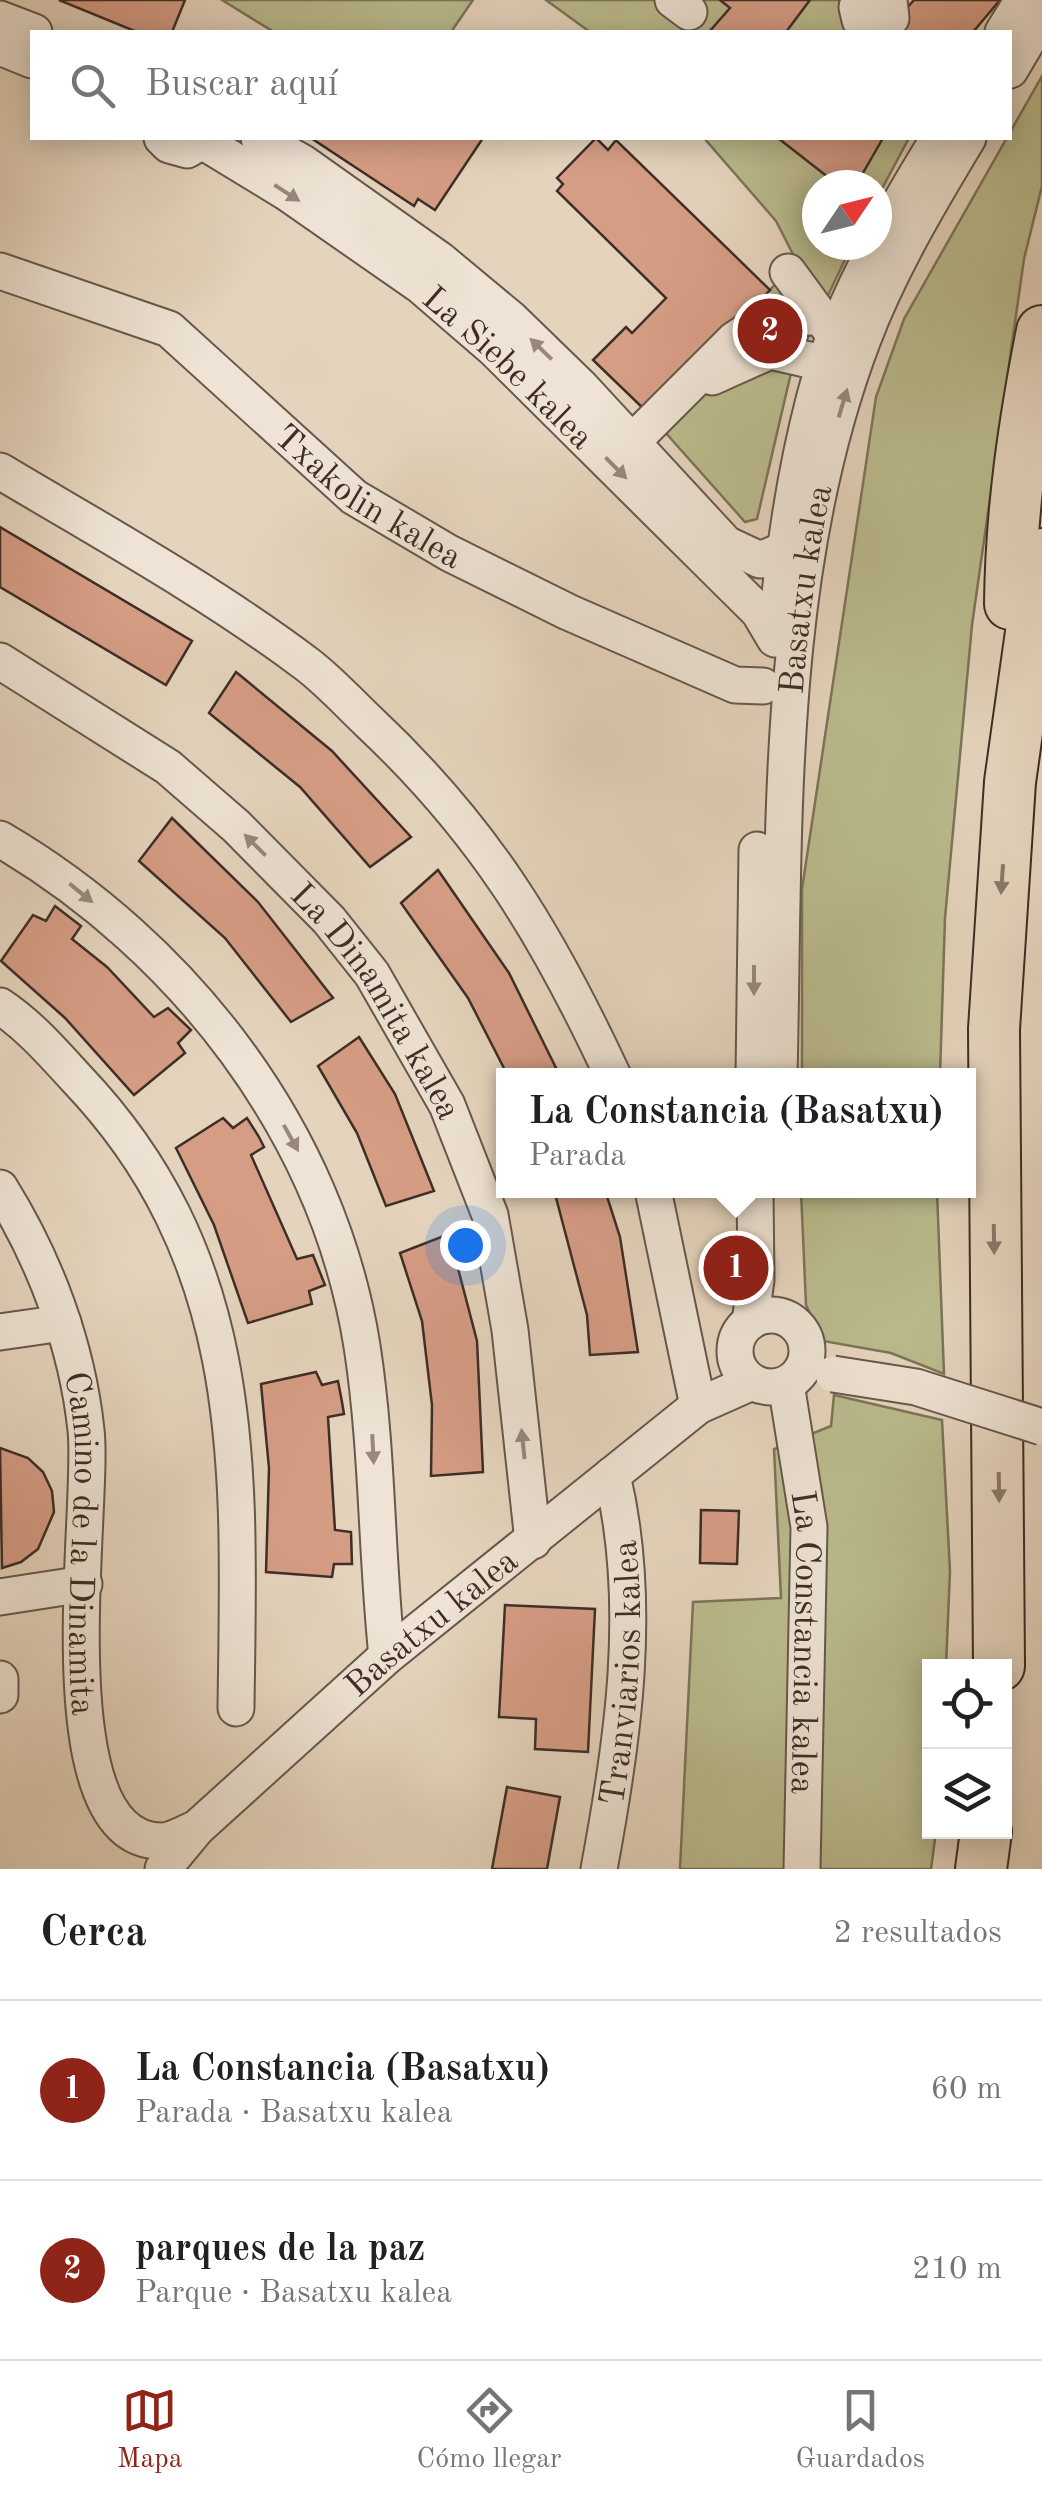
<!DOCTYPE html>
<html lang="es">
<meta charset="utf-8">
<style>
body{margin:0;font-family:"Old Standard TT",serif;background:#f6f6f6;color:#202124}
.controls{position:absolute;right:30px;bottom:30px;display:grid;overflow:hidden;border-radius:0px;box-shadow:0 5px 25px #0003}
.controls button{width:90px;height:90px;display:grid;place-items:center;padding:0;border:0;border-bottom:2px solid #e0e0e0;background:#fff;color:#202124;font:50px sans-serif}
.compass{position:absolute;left:802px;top:170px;width:90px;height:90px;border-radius:50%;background:#fff;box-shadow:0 5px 25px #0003;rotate:55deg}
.you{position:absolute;left:465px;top:1245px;width:35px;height:35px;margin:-25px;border:8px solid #fff;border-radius:50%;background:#1a73e8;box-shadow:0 0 0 15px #1a73e833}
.badge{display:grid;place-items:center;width:65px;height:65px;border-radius:50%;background:#8f2418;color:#fff;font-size:32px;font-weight:700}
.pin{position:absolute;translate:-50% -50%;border:5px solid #fff;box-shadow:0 2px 10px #0006}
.popup{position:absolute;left:496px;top:1068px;width:480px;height:130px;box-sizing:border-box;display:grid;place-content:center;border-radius:0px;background:#fff;filter:drop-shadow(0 2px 8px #0005);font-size:32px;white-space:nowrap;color:#757577}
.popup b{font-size:38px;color:#202124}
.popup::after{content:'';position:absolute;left:50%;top:100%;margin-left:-20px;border:20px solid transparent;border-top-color:#fff}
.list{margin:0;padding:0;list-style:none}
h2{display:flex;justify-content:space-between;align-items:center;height:130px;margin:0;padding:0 40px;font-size:42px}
h2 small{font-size:32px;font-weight:400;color:#757577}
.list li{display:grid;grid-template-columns:65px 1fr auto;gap:30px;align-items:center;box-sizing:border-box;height:180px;padding:0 40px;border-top:2px solid #e0e0e0}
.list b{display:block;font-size:38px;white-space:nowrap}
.list p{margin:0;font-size:32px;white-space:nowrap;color:#757577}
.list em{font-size:32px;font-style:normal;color:#757577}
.icon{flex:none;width:55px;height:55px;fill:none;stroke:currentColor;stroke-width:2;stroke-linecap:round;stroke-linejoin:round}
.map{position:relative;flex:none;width:1042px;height:1869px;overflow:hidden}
.search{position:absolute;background:#fff;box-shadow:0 5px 25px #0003;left:30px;right:30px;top:30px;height:110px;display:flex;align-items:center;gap:25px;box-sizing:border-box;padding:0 35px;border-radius:0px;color:#757577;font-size:38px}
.sheet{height:490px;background:#fff}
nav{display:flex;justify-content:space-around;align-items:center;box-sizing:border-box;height:140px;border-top:2px solid #e0e0e0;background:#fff;font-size:28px;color:#757577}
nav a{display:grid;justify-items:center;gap:5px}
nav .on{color:#8f2418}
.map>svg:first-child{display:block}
.green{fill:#babb8d;stroke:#7c745a;stroke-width:2.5}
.building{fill:#d69d85;stroke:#3d2e27;stroke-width:2.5}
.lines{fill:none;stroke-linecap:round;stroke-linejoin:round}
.minor-casing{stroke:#67584c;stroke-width:39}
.highway-casing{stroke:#3d2e27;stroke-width:54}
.minor{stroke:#eee3d4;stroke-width:35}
.highway{stroke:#e5d4bd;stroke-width:50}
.minor-bridge-casing{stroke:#67584c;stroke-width:39;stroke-linecap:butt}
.minor-bridge{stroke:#eee3d4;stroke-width:35}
.oneway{fill:#96887e}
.oneway2{fill:#89796a}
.labels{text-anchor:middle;stroke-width:10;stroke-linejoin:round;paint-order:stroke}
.street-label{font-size:35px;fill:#3d2e27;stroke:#eee3d4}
</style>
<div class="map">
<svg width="1042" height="1869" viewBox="0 0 1042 1869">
<rect width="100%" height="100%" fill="#e5d4bd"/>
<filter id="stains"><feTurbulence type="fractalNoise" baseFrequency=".002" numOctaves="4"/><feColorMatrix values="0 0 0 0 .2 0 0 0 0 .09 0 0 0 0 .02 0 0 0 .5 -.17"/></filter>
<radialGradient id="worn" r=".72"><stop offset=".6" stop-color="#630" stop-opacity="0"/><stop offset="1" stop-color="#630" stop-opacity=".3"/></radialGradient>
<!-- green -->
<g class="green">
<polygon points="222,0 473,0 451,32 274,32"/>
<polygon points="546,0 842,0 879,32 590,32"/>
<polygon points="1042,76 1042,186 1024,259 972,625 945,918 940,1075 802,1076 802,889 876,397 904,319"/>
<polygon points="704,138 909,138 877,198 877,185 817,185 817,245 852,245 791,373 757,519 745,522 649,414 797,262 776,221"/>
<polygon points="801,1191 937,1191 944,1374 891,1353 823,1341 806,1305"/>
<polygon points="834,1395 942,1420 950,1571 946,1666 930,1666 930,1832 936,1832 931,1869 680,1869 693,1602 781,1598 774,1449 831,1426"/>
</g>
<!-- building -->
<g class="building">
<polygon points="59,0 185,0 172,32 137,32"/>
<polygon points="720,0 810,0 786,32 709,32 730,8"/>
<polygon points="914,0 1000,0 973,32 886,32"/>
<polygon points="311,138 483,138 435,210 418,199 414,206"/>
<polygon points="596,138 608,150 616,140 770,290 649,414 593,360 626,327 632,333 666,298 557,191 563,184 557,178"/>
<polygon points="778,138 883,138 856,185 838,185"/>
<polygon points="0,527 192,641 166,685 0,587"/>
<polygon points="236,672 332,751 411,837 370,867 300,787 209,713"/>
<polygon points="172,818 258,902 333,998 291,1022 225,938 139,861"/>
<polygon points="438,870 509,973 560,1076 508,1076 468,998 401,903"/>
<polygon points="55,906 81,926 72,939 107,967 154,1017 168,1008 191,1030 178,1043 185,1053 134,1095 65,1018 1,961 33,915 46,921"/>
<polygon points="359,1037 395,1094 434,1191 386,1206 357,1133 318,1066"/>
<polygon points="223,1118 233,1128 247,1118 259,1137 264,1147 251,1155 297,1259 313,1255 325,1285 309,1291 312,1304 248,1323 214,1225 176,1148"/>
<polygon points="554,1190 605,1190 620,1237 638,1352 590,1355 587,1315"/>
<polygon points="449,1234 477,1341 483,1472 431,1476 432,1405 422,1321 400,1253"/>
<polygon points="316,1372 322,1385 338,1381 342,1402 344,1414 328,1417 335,1530 351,1532 352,1564 334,1564 332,1577 266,1572 269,1468 261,1384"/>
<polygon points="0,1448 28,1458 43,1472 52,1491 54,1512 38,1549 21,1562 2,1568"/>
<polygon points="701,1510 739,1511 737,1564 700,1563"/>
<polygon points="505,1605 595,1609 588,1752 535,1749 536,1719 499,1717"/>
<polygon points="507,1787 560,1797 547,1869 492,1869"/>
</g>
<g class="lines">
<defs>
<g id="minor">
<polyline points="673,0 689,12"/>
<polyline points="861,0 857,7 860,20 878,28 891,18 889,0"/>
<polyline points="0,19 34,32"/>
<polyline points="1003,32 1023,0"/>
<polyline points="0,47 32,60"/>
<polyline points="1010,70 1042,16"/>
<polyline points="162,138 169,145 187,150 207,138"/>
<polyline points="259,138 303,163 440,260 511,319 580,386 726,544 760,560 784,550"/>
<path id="s1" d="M 204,142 L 286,192 L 421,286 L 494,349 L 759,612 L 775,639"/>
<path id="s2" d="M 0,271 L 169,329 L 354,497 L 449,553 L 568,612 L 735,685 L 763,686"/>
<polyline points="788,272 829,328"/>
<polyline points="712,377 770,351 827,364"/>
<polyline points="632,442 734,340 767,318 818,317"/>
<path d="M 0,471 C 104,533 211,592 308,665 C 330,682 349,703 369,722 C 484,830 547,934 613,1076"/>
<path d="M 776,634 C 783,555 794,477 814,400 C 837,309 890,217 939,138"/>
<path id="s3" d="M 0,661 L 168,767 L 236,826 L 329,920 L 372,974 L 447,1105 L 490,1215 L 510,1330 L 533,1541"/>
<path d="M 0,839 C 184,947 328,1132 362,1346 C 378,1449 376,1553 387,1656"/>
<path d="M 0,1006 C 30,1026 53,1053 77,1079 C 252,1263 239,1473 236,1708"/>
<polyline points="754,1076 757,850"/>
<path id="s4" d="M 779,1076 C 785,832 774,572 863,339 C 889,270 930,201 968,138"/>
<path id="s5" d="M 0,1188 C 45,1260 77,1345 86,1430 C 95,1506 40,1843 162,1841 C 172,1841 187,1832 197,1828"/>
<polyline points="653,1190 698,1406"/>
<circle cx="771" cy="1351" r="36"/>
<polyline points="750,1322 756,1280 755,1190"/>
<polyline points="0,1332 63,1323"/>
<path id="s6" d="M 786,1384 L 809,1527 L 802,1869"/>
<polyline points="0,1597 84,1584"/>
<polyline points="0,1679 0,1695"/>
<path id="s7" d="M 163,1869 L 197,1828 L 387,1656 L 698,1406 L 752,1382"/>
<path id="s8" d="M 599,1869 C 623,1741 643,1604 612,1475"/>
</g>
<g id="highway">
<path d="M 1010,604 C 1011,511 1024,422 1042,331"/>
<polyline points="999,1666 994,1029 1010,782 1042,554"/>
<polyline points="981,1869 986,1832"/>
</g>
</defs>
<!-- minor casing -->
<use href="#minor" class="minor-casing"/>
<!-- highway casing -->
<use href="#highway" class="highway-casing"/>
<!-- minor -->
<use href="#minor" class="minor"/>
<!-- highway -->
<use href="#highway" class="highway"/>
<defs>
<polyline id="minor-bridge" points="833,1374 916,1387 1042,1427"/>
</defs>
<!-- minor-bridge casing -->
<use href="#minor-bridge" class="minor-bridge-casing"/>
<!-- minor-bridge -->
<use href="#minor-bridge" class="minor-bridge"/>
</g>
<!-- one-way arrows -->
<defs><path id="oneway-solid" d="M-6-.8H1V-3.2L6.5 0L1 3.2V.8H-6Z" transform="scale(2.5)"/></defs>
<g class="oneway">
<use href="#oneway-solid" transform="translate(287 193) rotate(33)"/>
<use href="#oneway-solid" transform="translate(541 349) rotate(-136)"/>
<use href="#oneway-solid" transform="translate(843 403) rotate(-73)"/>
<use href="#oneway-solid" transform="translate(616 468) rotate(45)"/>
<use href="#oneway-solid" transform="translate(255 845) rotate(-135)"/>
<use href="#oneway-solid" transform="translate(81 893) rotate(39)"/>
<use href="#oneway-solid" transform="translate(754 980) rotate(90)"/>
<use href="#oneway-solid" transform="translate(291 1138) rotate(61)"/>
<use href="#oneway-solid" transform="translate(523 1444) rotate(-96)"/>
<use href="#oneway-solid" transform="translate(373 1449) rotate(87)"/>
</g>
<g class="oneway2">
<use href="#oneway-solid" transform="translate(1002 879) rotate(94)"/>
<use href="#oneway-solid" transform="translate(994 1239) rotate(89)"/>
<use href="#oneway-solid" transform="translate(999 1487) rotate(89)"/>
</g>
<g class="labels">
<!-- street labels -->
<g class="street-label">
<text dy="12" stroke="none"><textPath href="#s1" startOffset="380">La Siebe kalea</textPath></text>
<text dy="12" stroke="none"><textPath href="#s2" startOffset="440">Txakolin kalea</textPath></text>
<text dy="12" stroke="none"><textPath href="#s4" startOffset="488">Basatxu kalea</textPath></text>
<text dy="12" stroke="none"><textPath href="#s3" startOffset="515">La Dinamita kalea</textPath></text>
<text dy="12" stroke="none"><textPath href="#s5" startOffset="372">Camino de la Dinamita</textPath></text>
<text dy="12" stroke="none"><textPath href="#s7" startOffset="365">Basatxu kalea</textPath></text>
<text dy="12" stroke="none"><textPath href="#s6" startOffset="260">La Constancia kalea</textPath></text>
<text dy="12" stroke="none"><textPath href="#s8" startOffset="198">Tranviarios kalea</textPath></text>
</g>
</g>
<rect width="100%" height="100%" filter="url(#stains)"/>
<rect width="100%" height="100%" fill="url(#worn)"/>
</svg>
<div class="controls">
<button><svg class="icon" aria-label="locate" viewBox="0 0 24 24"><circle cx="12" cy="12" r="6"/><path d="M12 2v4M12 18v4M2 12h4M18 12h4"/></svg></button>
<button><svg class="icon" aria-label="layers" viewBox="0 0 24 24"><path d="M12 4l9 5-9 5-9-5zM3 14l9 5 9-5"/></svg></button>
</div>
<svg class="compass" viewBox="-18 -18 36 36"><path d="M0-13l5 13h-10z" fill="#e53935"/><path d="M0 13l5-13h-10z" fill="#757577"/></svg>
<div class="you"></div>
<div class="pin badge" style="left:736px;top:1268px">1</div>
<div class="popup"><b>La Constancia (Basatxu)</b>Parada</div>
<div class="pin badge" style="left:770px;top:331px">2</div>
<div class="search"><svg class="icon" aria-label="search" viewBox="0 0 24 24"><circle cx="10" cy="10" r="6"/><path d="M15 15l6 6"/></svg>Buscar aquí</div>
</div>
<section class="sheet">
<h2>Cerca<small>2 resultados</small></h2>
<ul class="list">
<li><span class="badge">1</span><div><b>La Constancia (Basatxu)</b><p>Parada · Basatxu kalea</p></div><em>60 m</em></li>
<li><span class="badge">2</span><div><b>parques de la paz</b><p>Parque · Basatxu kalea</p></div><em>210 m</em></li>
</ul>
</section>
<nav>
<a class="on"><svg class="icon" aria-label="map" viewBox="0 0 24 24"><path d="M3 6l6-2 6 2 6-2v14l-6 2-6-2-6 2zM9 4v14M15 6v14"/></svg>Mapa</a>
<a><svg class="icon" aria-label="directions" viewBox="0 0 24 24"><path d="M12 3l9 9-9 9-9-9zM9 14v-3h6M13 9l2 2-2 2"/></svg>Cómo llegar</a>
<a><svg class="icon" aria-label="saved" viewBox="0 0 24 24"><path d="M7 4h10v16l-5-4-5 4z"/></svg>Guardados</a>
</nav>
